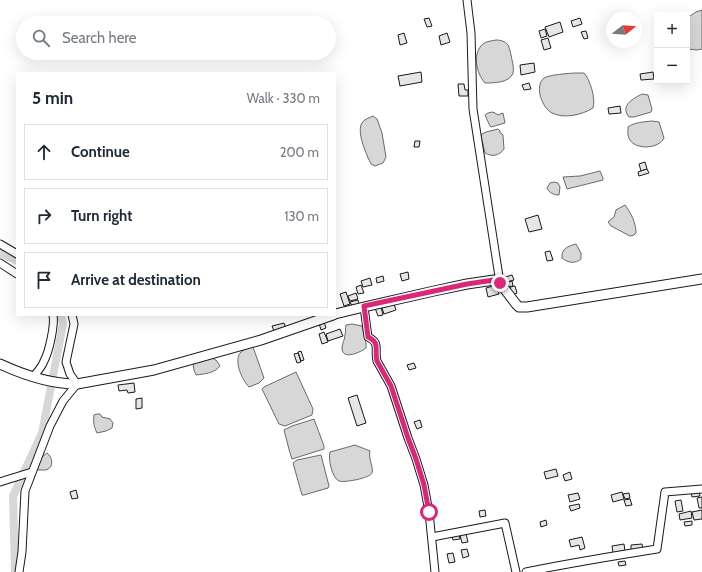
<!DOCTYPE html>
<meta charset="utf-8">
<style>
body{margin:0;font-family:Cabin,sans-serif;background:#f6f6f7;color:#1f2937}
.controls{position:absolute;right:12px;top:12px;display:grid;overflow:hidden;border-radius:0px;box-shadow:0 4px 16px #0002}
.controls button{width:36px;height:36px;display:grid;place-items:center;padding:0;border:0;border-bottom:1px solid #e0e1e3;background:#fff;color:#1f2937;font:20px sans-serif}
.compass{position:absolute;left:606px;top:12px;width:36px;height:36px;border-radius:50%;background:#fff;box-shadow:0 4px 16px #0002;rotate:73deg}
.stop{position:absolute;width:12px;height:12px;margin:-9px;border:3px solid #db2777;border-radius:50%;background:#fff}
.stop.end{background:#db2777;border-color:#fff;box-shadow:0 1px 4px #0008}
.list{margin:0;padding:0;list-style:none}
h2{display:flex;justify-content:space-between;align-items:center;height:52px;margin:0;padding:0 16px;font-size:17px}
h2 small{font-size:13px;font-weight:400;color:#747a83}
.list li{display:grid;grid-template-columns:26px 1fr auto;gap:12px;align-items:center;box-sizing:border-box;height:56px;margin:0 8px 8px;padding:0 8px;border:1px solid #e0e1e3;border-radius:0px}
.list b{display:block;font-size:15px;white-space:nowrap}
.list em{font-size:13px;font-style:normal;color:#747a83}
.icon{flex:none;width:22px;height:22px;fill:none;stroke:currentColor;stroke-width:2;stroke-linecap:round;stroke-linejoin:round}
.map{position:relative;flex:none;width:702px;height:572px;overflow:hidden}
.search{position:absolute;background:#fff;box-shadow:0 4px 16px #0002;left:16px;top:16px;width:320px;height:44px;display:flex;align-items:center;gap:10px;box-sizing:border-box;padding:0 14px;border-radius:22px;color:#747a83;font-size:15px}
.panel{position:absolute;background:#fff;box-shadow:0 4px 16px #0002;left:16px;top:72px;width:320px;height:244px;border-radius:0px}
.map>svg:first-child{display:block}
.water{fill:#d7d7d7;stroke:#6a6a6a}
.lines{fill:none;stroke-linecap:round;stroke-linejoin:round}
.canal{stroke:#d7d7d7;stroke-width:8}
.building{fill:#e6e6e6;stroke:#1a1a1a}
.street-casing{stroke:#1a1a1a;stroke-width:9}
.secondary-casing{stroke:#1a1a1a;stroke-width:11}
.street{stroke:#fff;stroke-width:7}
.secondary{stroke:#fff;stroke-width:9}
.route{stroke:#db2777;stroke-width:5}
</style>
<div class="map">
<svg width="702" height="572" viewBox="0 0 702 572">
<rect width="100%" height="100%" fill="#fff"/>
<!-- water -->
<g class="water">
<polygon points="702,10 702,49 697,50 688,49 687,47 687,18 696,12"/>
<path d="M 496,40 C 500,40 505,41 508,45 C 510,49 511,55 512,60 C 513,64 514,70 513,73 C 510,83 493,83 485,83 C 476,73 472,53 483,44 C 486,41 492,41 496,40 Z"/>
<path d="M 577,73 L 584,73 C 590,79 596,99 593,108 C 582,115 564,119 552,113 C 542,108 534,86 544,78 C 548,75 570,73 577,73 Z"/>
<path d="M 642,94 L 648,95 L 652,109 L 651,112 L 634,117 L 629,117 C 620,106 632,99 642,94 Z"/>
<polygon points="492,112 495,113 498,115 503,113 505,123 491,127 490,126 485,115 488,113"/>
<path d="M 373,116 L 377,119 L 382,133 L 386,157 L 383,163 L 375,166 L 371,164 C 367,156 356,132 362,123 C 364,119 369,118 373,116 Z"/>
<path d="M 652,121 L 659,122 L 664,138 C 659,149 636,150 630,140 C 627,136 628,131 628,127 C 635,122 644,122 652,121 Z"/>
<path d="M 498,129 L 500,131 L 500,133 L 502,134 L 503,135 L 504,149 C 499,156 492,157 485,153 L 481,136 L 482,134 L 486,132 Z"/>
<polygon points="600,171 603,178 603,180 567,189 563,177 580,176"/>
<path d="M 554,182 L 558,183 L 560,187 L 559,195 C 554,195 549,193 547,188 L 550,183 Z"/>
<path d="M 625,205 C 631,213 636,223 636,233 L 634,235 L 630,236 L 611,226 L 608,222 L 614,217 L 616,210 Z"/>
<path d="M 576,244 L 581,253 L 581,259 C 575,264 568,263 562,258 C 561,249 568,246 576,244 Z"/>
<path d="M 352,324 L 362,326 L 366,343 L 366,348 C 361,352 342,361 342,348 C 342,344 345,339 345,335 C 346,331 345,329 346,325 Z"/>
<path d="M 253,347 L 264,378 L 259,383 L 249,387 C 242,380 233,360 241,352 C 244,349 249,348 253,347 Z"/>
<path d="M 211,357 L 217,361 L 220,366 C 215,373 204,374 196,375 L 194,370 L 193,364 L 196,360 Z"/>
<polygon points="296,372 313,409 312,415 285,426 279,424 262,389 264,387"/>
<path d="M 97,414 L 100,414 L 102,417 L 110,419 L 113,423 L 112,428 L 106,431 L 97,433 C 94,427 93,422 94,415 Z"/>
<polygon points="314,419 324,446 324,449 292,459 290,453 284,430 292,426"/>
<path d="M 355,445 L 370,451 C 368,459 374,468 372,473 C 370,478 344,483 339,481 C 332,478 328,459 330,452 Z"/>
<path d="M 47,453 C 53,457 54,468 46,470 C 44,470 40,470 38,470 C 35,462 42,457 47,453 Z"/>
<polygon points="321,455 329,486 328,488 304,495 302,495 293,463 297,460"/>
</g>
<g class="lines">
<!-- canal -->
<g class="canal">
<polyline points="0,253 17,261"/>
<polyline points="15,572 13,496 42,433 63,324 61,315"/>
</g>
</g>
<!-- building -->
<g class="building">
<polygon points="429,18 432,26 427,27 424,19"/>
<polygon points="580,18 582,24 573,27 571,21"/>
<polygon points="560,22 563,32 549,37 545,27"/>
<polygon points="545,29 547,36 541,38 539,31"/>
<polygon points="586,31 588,38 584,39 581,32"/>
<polygon points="404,33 407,43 400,45 398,35"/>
<polygon points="447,33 450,42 441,45 439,36"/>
<polygon points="548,38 551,48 544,50 541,40"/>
<polygon points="534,63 535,72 521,75 520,65"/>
<polygon points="421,72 422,82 400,86 398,76"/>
<polygon points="653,72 654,79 641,80 640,74"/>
<polygon points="529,83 531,89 524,90 522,85"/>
<polygon points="458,84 464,84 465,90 468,90 468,96 459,96"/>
<polygon points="620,106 621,113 609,114 608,108"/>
<polygon points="415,141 420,141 419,147 414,147"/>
<polygon points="645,162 647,169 641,171 639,164"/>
<polygon points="647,169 649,173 639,176 638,172"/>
<polygon points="538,215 542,229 529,232 525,219"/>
<polygon points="550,251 553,260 547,261 545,252"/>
<polygon points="408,272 409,279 402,281 400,274"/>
<polygon points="512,275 514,280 503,283 502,278"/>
<polygon points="383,276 384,281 377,283 376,278"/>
<polygon points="370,278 372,285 363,287 361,281"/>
<polygon points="512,281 513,286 505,288 504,283"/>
<polygon points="361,285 364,293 358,294 356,287"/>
<polygon points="497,285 499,294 488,297 486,288"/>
<polygon points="515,286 517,293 512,295 510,287"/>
<polygon points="346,292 350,304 344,306 340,294"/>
<polygon points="356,293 358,299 350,301 348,296"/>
<polygon points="358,300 359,304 352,306 350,302"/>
<polygon points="394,304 396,310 384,314 382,308"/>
<polygon points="381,307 383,315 378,316 375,308"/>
<polygon points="324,322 326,328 321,330 319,323"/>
<polygon points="284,323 286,328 274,331 272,326"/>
<polygon points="340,329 343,336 328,341 326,334"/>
<polygon points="324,332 328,342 322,344 319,334"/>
<polygon points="301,351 304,360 301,361 298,352"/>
<polygon points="298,353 301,362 297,363 294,354"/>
<polygon points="414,363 416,368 409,370 407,365"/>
<polygon points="134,383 135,392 128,393 127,390 119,391 118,385"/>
<polygon points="357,395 366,423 357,426 348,398"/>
<polygon points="142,398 142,408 136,409 136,399"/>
<polygon points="420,420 422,427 417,429 414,422"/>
<polygon points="556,469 558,476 546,479 544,472"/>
<polygon points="570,472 572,479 565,481 563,475"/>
<polygon points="76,490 78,498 72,499 70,492"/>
<polygon points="699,491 700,496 692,497 691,492"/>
<polygon points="622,492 624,499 613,502 611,495"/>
<polygon points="578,493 580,499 570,502 568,495"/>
<polygon points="629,493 630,498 625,499 623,494"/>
<polygon points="702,497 702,508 699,508 697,498"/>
<polygon points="630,499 632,505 626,506 624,500"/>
<polygon points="681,500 683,511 677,512 675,501"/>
<polygon points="579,504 580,508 571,511 569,506"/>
<polygon points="485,510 486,516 480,517 479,511"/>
<polygon points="702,510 702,519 694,520 692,512"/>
<polygon points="691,511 692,518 680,520 679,514"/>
<polygon points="546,520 547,525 541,527 540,522"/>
<polygon points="692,521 692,525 685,526 684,522"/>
<polygon points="466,534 468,542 462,543 460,535"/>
<polygon points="459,535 460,539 453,540 452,537"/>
<polygon points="582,537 585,548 580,550 579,545 571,547 569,540"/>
<polygon points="624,544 625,551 613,553 612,546"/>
<polygon points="642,544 643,549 631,551 631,545"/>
<polygon points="467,549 469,556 463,558 461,550"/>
<polygon points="453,553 455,562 449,563 447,554"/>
<polygon points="625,561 626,565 619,566 618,562"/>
</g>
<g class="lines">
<defs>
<g id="street">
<polyline points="467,0 471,33 473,109 500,283"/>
<polyline points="0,244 17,254"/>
<polyline points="0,263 17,274"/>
<path d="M 364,307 L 368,337 C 381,343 374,350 377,361 L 391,386 L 408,438 L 416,459 L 424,485 L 429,512 L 435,572"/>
<path d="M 33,377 C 37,372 42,367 44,361 C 49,352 55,325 53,315"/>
<polyline points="0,482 32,472"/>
<polyline points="432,537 505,523 516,572"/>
<polyline points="19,572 22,552 25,491 50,426 63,401 77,384 70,374 66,362 74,324 72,315"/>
<path d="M 526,572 C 570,563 613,556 657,549 L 665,492 L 702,489"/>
</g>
<g id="secondary">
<polyline points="335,314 364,307 434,291 467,284 494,280 500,283 516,304 519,307 527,307 702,279"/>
<path d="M 0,364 C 24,375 51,384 77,384 L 154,370 L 261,340 L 333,315"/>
</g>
</defs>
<!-- street casing -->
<use href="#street" class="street-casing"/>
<!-- secondary casing -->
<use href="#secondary" class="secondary-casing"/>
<!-- street -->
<use href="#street" class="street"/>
<!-- secondary -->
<use href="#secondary" class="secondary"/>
</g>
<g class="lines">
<!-- route -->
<path class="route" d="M 429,512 L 424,485 L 416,459 L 408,438 L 391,386 L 377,361 C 374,350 381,343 368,337 L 364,306 L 467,284 L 494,280 L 497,281 L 500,283"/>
</g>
</svg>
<div class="controls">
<button>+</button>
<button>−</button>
</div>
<svg class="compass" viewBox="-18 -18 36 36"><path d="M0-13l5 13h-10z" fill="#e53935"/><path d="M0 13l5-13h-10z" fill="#747a83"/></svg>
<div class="stop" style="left:429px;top:512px"></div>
<div class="stop end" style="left:500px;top:283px"></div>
<div class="search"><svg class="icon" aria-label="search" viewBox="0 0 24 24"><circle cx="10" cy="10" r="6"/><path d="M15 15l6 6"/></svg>Search here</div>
<section class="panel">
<h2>5 min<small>Walk · 330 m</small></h2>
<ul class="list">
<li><svg class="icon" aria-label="ahead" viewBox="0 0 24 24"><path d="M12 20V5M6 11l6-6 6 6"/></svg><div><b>Continue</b></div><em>200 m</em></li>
<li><svg class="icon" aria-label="right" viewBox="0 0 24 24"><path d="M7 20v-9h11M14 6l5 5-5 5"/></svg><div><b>Turn right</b></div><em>130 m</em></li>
<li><svg class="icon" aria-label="arrive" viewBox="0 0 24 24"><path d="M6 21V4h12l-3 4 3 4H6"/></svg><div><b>Arrive at destination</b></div></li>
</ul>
</section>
</div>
